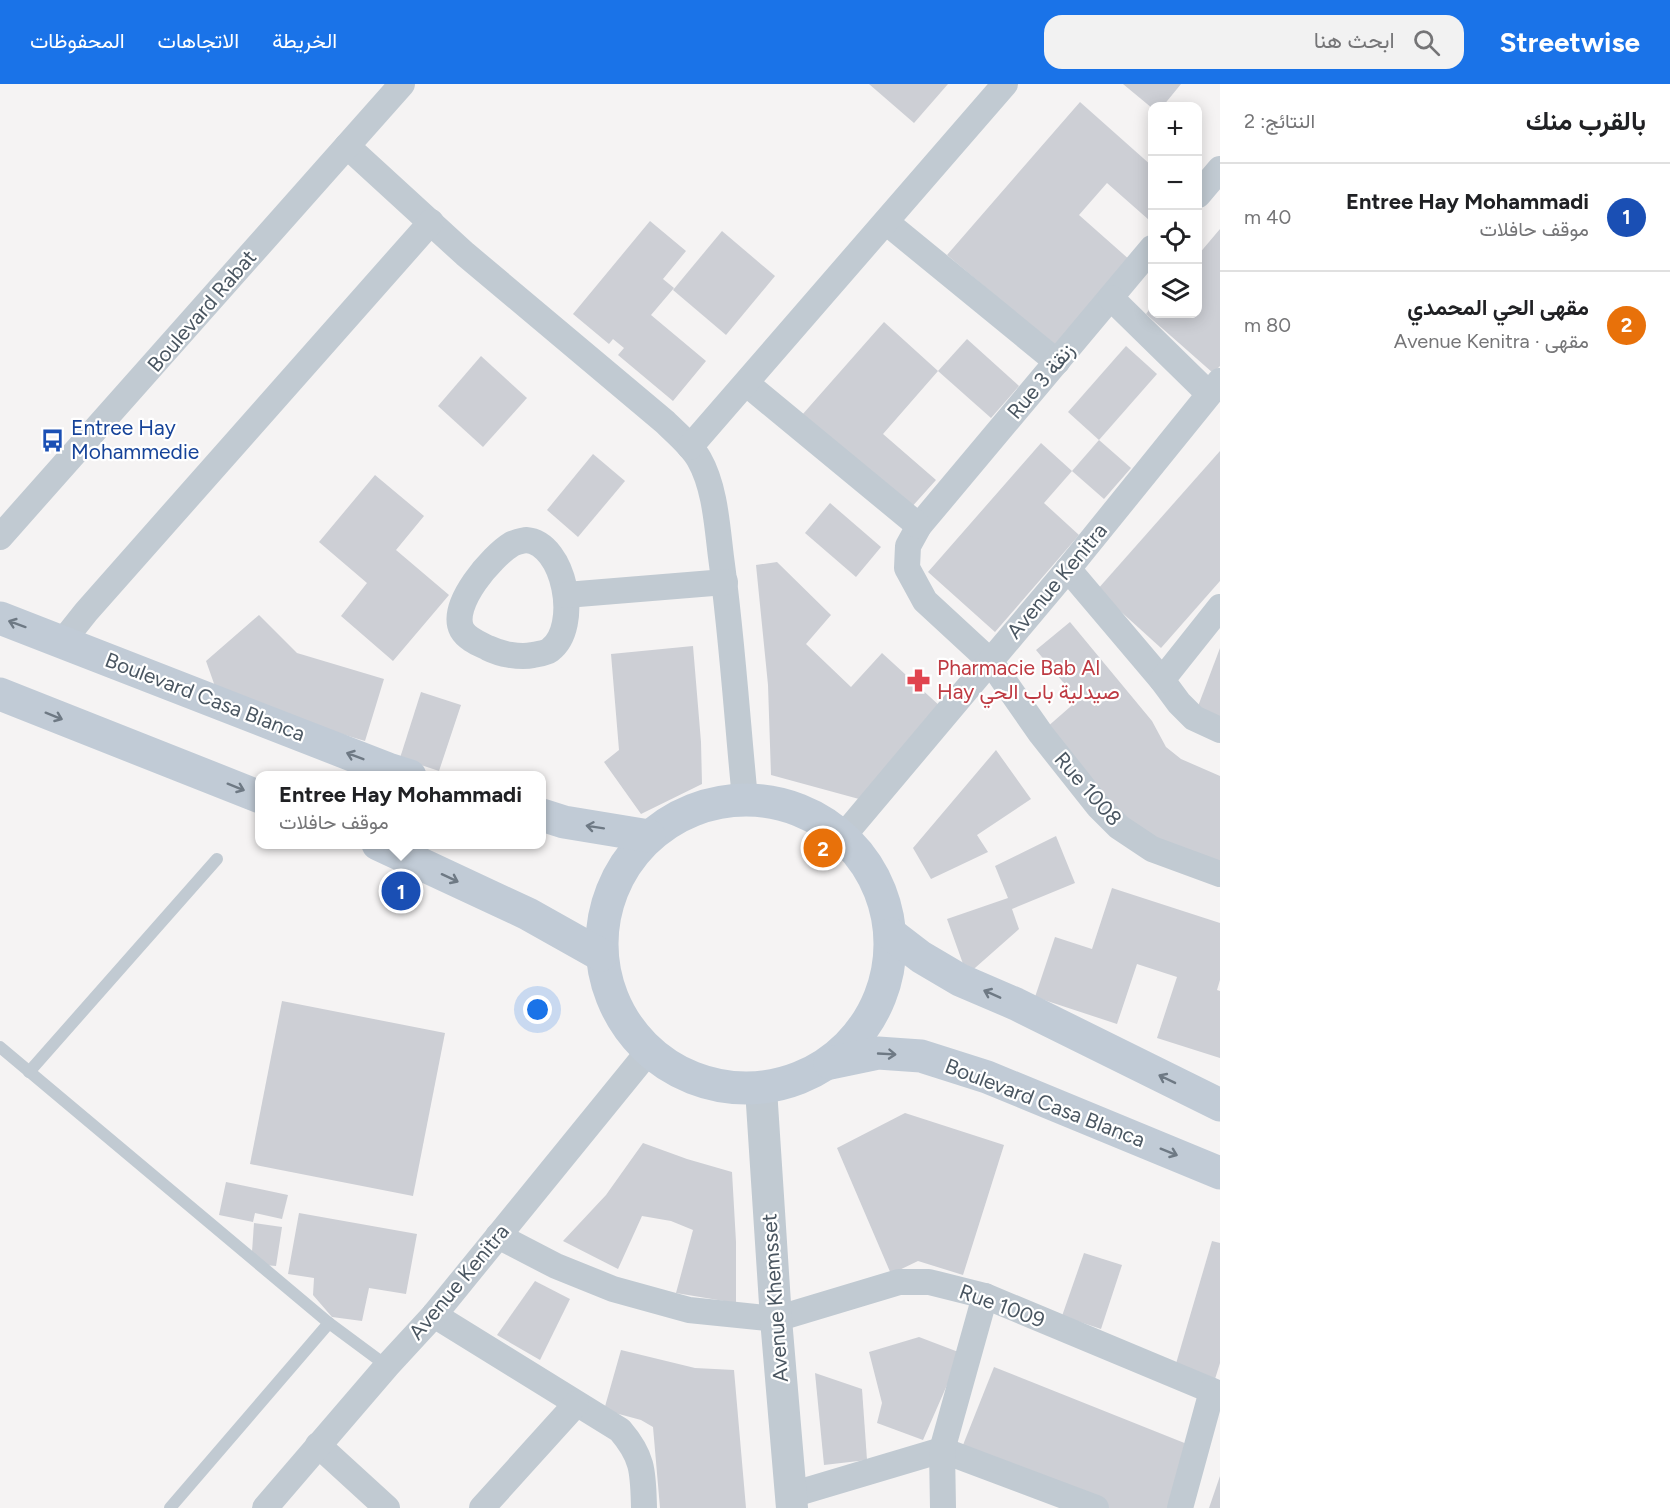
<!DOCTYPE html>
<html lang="ar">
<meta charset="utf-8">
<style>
body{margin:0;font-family:Figtree,Vazirmatn,sans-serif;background:#f2f2f2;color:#202124;direction:rtl}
.controls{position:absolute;right:18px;top:18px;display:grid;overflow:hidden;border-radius:12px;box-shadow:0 3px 15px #0003}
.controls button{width:54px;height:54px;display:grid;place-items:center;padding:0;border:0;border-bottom:2px solid #e0e0e0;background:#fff;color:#202124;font:30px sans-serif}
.you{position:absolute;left:538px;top:926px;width:21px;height:21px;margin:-15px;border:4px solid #fff;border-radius:50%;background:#1a73e8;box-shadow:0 0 0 9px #1a73e833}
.badge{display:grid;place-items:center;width:39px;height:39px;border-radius:50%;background:#1a73e8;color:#fff;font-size:20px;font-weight:700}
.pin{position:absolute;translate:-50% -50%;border:3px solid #fff;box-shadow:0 2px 6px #0006}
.popup{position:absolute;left:255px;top:687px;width:291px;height:78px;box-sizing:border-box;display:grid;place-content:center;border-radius:12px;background:#fff;filter:drop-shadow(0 2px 4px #0005);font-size:20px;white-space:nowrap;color:#757577}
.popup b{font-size:22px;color:#202124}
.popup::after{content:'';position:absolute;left:50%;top:100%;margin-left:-12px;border:12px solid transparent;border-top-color:#fff}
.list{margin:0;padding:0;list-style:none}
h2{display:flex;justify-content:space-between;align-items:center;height:78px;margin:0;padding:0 24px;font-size:26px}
h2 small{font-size:20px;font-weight:400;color:#757577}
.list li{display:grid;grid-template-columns:39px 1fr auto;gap:18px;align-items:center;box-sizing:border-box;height:108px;padding:0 24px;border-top:2px solid #e0e0e0}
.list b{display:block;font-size:22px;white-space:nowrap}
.list p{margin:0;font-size:20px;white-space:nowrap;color:#757577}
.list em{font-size:20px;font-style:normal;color:#757577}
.icon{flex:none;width:33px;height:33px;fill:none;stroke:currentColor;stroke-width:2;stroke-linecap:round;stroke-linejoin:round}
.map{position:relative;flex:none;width:1220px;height:1424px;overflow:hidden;direction:ltr}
header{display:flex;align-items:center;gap:36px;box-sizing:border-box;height:84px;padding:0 30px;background:#1a73e8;color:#fff}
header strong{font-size:28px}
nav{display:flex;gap:33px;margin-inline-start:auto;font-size:21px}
.search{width:420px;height:54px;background:#f2f2f2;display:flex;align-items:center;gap:15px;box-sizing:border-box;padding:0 21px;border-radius:18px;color:#757577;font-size:22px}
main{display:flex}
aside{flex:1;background:#fff}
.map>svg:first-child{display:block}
.building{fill:#cdcfd5}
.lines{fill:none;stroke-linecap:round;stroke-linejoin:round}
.service{stroke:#c1cad2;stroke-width:12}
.minor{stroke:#c1cad2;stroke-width:26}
.tertiary{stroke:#c1cad2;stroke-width:32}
.secondary{stroke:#c1cbd6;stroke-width:33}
.oneway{stroke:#6e7984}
.labels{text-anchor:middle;stroke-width:4.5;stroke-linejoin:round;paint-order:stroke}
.street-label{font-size:21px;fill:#4a5661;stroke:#fff}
.transit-label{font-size:21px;fill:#164399;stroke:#fff;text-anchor:start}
.health-label{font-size:21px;fill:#be3a42;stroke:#fff;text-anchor:start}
</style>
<header>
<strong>Streetwise</strong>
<div class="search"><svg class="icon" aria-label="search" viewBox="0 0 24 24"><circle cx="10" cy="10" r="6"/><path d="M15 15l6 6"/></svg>ابحث هنا</div>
<nav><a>الخريطة</a><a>الاتجاهات</a><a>المحفوظات</a></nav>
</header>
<main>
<aside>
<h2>بالقرب منك<small>النتائج: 2</small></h2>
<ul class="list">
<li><span class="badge" style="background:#1a4fb4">1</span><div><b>Entree Hay Mohammadi</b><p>موقف حافلات</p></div><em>40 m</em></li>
<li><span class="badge" style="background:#e8710a">2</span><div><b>مقهى الحي المحمدي</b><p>مقهى · Avenue Kenitra</p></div><em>80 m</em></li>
</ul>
</aside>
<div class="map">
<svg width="1220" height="1424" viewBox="0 0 1220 1424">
<rect width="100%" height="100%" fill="#f5f3f3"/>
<!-- building -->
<g class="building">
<polygon points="869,0 948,0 914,39"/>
<polygon points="1123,0 1181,0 1163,22 1152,22 1152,24"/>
<polygon points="1080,18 1152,82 1152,132 1149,136 1107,99 1079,131 1131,177 1054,263 1003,218 947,171"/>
<polygon points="650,137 686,167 663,195 674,204 651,231 706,277 673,317 618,271 624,264 613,255 609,260 573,230"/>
<polygon points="1220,145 1220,282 1213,289 1146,230 1152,222 1152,230 1198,230 1198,171"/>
<polygon points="722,147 775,192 726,251 673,206"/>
<polygon points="884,238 938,287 883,350 936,396 909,426 802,331"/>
<polygon points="967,255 1019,302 991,334 938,287"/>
<polygon points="1126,262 1157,290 1099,356 1068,328"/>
<polygon points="481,272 527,314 483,363 438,322"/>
<polygon points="1099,356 1131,384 1104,415 1072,387"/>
<polygon points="1041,359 1072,387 1044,419 1079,451 995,548 928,488"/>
<polygon points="1220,367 1220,497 1161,564 1097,506"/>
<polygon points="593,370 625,397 578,453 547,426"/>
<polygon points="375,391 424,432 396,466 449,511 393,577 341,532 367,499 319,458"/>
<polygon points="830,419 881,463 856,493 805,449"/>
<polygon points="777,478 831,531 806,560 851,603 882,569 941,623 859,715 771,691 768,601 756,481"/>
<polygon points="259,531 297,569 384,595 365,657 278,631 217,608 206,577"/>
<polygon points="1070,538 1152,637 1166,663 1181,675 1220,692 1220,784 1143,756 1046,644 1078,616 1036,566"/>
<polygon points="693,562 701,658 702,700 641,730 604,678 619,666 611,570"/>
<polygon points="1220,564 1220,634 1197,625"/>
<polygon points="421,608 461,621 439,687 400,674"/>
<polygon points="996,666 1031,715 977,751 988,768 931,795 913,764"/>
<polygon points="1056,752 1075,799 1012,825 1019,845 967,891 947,835 1008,814 995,782"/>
<polygon points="1112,804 1220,839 1220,896 1217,906 1220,907 1220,974 1157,954 1177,893 1137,880 1117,940 1035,913 1055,853 1092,865"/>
<polygon points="282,917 445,949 413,1112 250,1080"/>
<polygon points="905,1029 1004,1061 963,1191 918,1177 891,1190 837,1064"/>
<polygon points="643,1059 687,1075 732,1088 736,1158 736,1219 676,1209 693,1146 671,1137 642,1132 618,1185 563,1157 606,1111"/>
<polygon points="226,1098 288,1111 282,1135 255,1129 253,1138 219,1131"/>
<polygon points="299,1129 417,1150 406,1210 369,1204 362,1237 332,1233 313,1211 314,1194 288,1190"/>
<polygon points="254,1139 282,1143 276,1182 264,1181 252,1168"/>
<polygon points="1212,1157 1220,1159 1220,1279 1215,1295 1175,1283"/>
<polygon points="1084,1169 1122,1181 1101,1245 1062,1232"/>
<polygon points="535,1197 570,1215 540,1276 497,1251"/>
<polygon points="919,1253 961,1269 923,1356 877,1339 882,1319 869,1268"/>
<polygon points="621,1266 695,1284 734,1286 746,1424 660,1424 653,1343 641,1336 604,1326"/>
<polygon points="994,1283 1192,1362 1168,1424 1107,1424 961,1366"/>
<polygon points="815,1289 862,1305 867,1376 824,1381"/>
<polygon points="1220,1392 1220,1424 1209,1424"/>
</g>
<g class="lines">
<!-- service -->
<g class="service">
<polyline points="0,963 329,1239 387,1282"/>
<polyline points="29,988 217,775"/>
<polyline points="170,1424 329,1239"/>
</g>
<!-- minor -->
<g class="minor">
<path d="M 347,62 L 465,170 L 665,338 C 676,349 691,361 699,375 C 715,403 717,441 721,473 C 732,553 737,634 745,715"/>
<polyline points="1198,111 1220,85"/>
<polyline points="886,138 1057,278"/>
<polyline points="1152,164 919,442 908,462 907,484 925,517 990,577 1041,650 1098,722 1119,743 1152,765 1220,790"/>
<polyline points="1111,214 1209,310"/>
<polyline points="747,300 919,442"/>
<polyline points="690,363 1005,0"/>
<polyline points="0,453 402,0"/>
<path d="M 526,456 C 565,459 581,543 550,566 C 546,569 538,570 533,571 C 520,574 500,570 488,564 C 480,560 467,555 462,546 C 449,521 492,472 512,460 C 516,458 521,457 526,456 Z"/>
<polyline points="1068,485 1162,596 1179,619 1194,634 1220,646"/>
<polyline points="566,511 725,498"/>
<polyline points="63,557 86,528 431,138"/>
<polyline points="1162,596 1220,523"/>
<polyline points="845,750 1068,485 1220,297"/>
<polyline points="498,1152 556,1182 613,1205 689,1226 776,1235 899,1198 929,1198 985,1212 1220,1310"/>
<path d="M 434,1231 L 620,1346 C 644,1374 643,1389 644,1424"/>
<polyline points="318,1361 387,1424"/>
<polyline points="791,1411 942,1366 1096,1424"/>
<polyline points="265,1424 387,1282 434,1231 648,968"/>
<polyline points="482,1424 576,1320"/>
<polyline points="943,1424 942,1366 985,1212"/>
<polyline points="1180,1424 1212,1307"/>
</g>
<!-- tertiary -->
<polyline class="tertiary" points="761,1005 776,1235 792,1424"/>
<!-- secondary -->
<g class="secondary">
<polyline points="0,534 388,685 410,692"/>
<polyline points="0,610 260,713"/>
<circle cx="746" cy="860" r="144"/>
<polyline points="542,731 564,738 649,752"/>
<polyline points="378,760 528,830 601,871"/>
<polyline points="891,850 921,873 960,896 1016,920 1220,1021"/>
<polyline points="830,979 878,969 921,972 987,993 1220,1089"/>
</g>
</g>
<!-- one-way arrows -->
<defs><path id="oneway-shaft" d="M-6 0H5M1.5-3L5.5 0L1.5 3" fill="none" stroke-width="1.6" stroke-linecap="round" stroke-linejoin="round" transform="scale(1.5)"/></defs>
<g class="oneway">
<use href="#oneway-shaft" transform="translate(17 540) rotate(-160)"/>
<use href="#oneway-shaft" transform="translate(54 632) rotate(22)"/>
<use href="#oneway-shaft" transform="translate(355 672) rotate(-159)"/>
<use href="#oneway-shaft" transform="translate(236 703) rotate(22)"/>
<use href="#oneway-shaft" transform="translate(595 743) rotate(-171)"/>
<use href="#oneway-shaft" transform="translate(450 794) rotate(25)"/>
<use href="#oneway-shaft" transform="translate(992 910) rotate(-156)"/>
<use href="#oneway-shaft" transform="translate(887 970) rotate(3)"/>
<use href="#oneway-shaft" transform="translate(1167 995) rotate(-154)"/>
<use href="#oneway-shaft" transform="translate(1169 1068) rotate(22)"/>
</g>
<!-- icons -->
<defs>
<symbol id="bus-bare" viewBox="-9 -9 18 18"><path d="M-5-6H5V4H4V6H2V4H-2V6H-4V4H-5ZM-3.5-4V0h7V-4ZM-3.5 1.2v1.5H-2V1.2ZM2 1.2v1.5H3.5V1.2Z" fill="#1a4fb4" stroke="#fff" stroke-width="2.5" paint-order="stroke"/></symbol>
<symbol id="pharmacy-bare" viewBox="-9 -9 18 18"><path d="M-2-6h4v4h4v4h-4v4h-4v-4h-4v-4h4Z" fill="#e0444e" stroke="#fff" stroke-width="2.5" paint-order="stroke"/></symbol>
</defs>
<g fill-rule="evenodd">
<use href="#bus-bare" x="36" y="340" width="33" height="33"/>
<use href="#pharmacy-bare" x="902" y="580" width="33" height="33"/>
</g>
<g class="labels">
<!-- street labels -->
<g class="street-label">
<text transform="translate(202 227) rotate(-49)" y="7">Boulevard Rabat</text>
<text transform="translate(1041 297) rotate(-50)" y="7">Rue 3 زنقة</text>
<text transform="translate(1057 497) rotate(-50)" y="7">Avenue Kenitra</text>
<text transform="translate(205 613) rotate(21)" y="7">Boulevard Casa Blanca</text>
<text transform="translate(1088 705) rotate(49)" y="7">Rue 1008</text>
<text transform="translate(1045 1019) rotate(21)" y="7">Boulevard Casa Blanca</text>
<text transform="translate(459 1198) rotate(-50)" y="7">Avenue Kenitra</text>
<text transform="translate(775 1214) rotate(-94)" y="7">Avenue Khemsset</text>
<text transform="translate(1002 1222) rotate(20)" y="7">Rue 1009</text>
</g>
<!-- transit labels -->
<g class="transit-label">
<text x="71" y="351">Entree Hay<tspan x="71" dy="24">Mohammedie</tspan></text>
</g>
<!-- health labels -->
<g class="health-label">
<text x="937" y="591">Pharmacie Bab Al<tspan x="937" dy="24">Hay صيدلية باب الحي</tspan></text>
</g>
</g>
</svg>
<div class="controls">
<button>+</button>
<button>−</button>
<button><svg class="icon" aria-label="locate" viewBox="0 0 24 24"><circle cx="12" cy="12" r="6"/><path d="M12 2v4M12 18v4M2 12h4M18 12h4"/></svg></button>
<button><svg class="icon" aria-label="layers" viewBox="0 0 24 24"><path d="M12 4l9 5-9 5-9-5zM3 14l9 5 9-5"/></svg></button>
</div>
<div class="you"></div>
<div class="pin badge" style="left:401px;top:807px;background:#1a4fb4">1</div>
<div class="popup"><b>Entree Hay Mohammadi</b>موقف حافلات</div>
<div class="pin badge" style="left:823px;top:764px;background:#e8710a">2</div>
</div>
</main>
